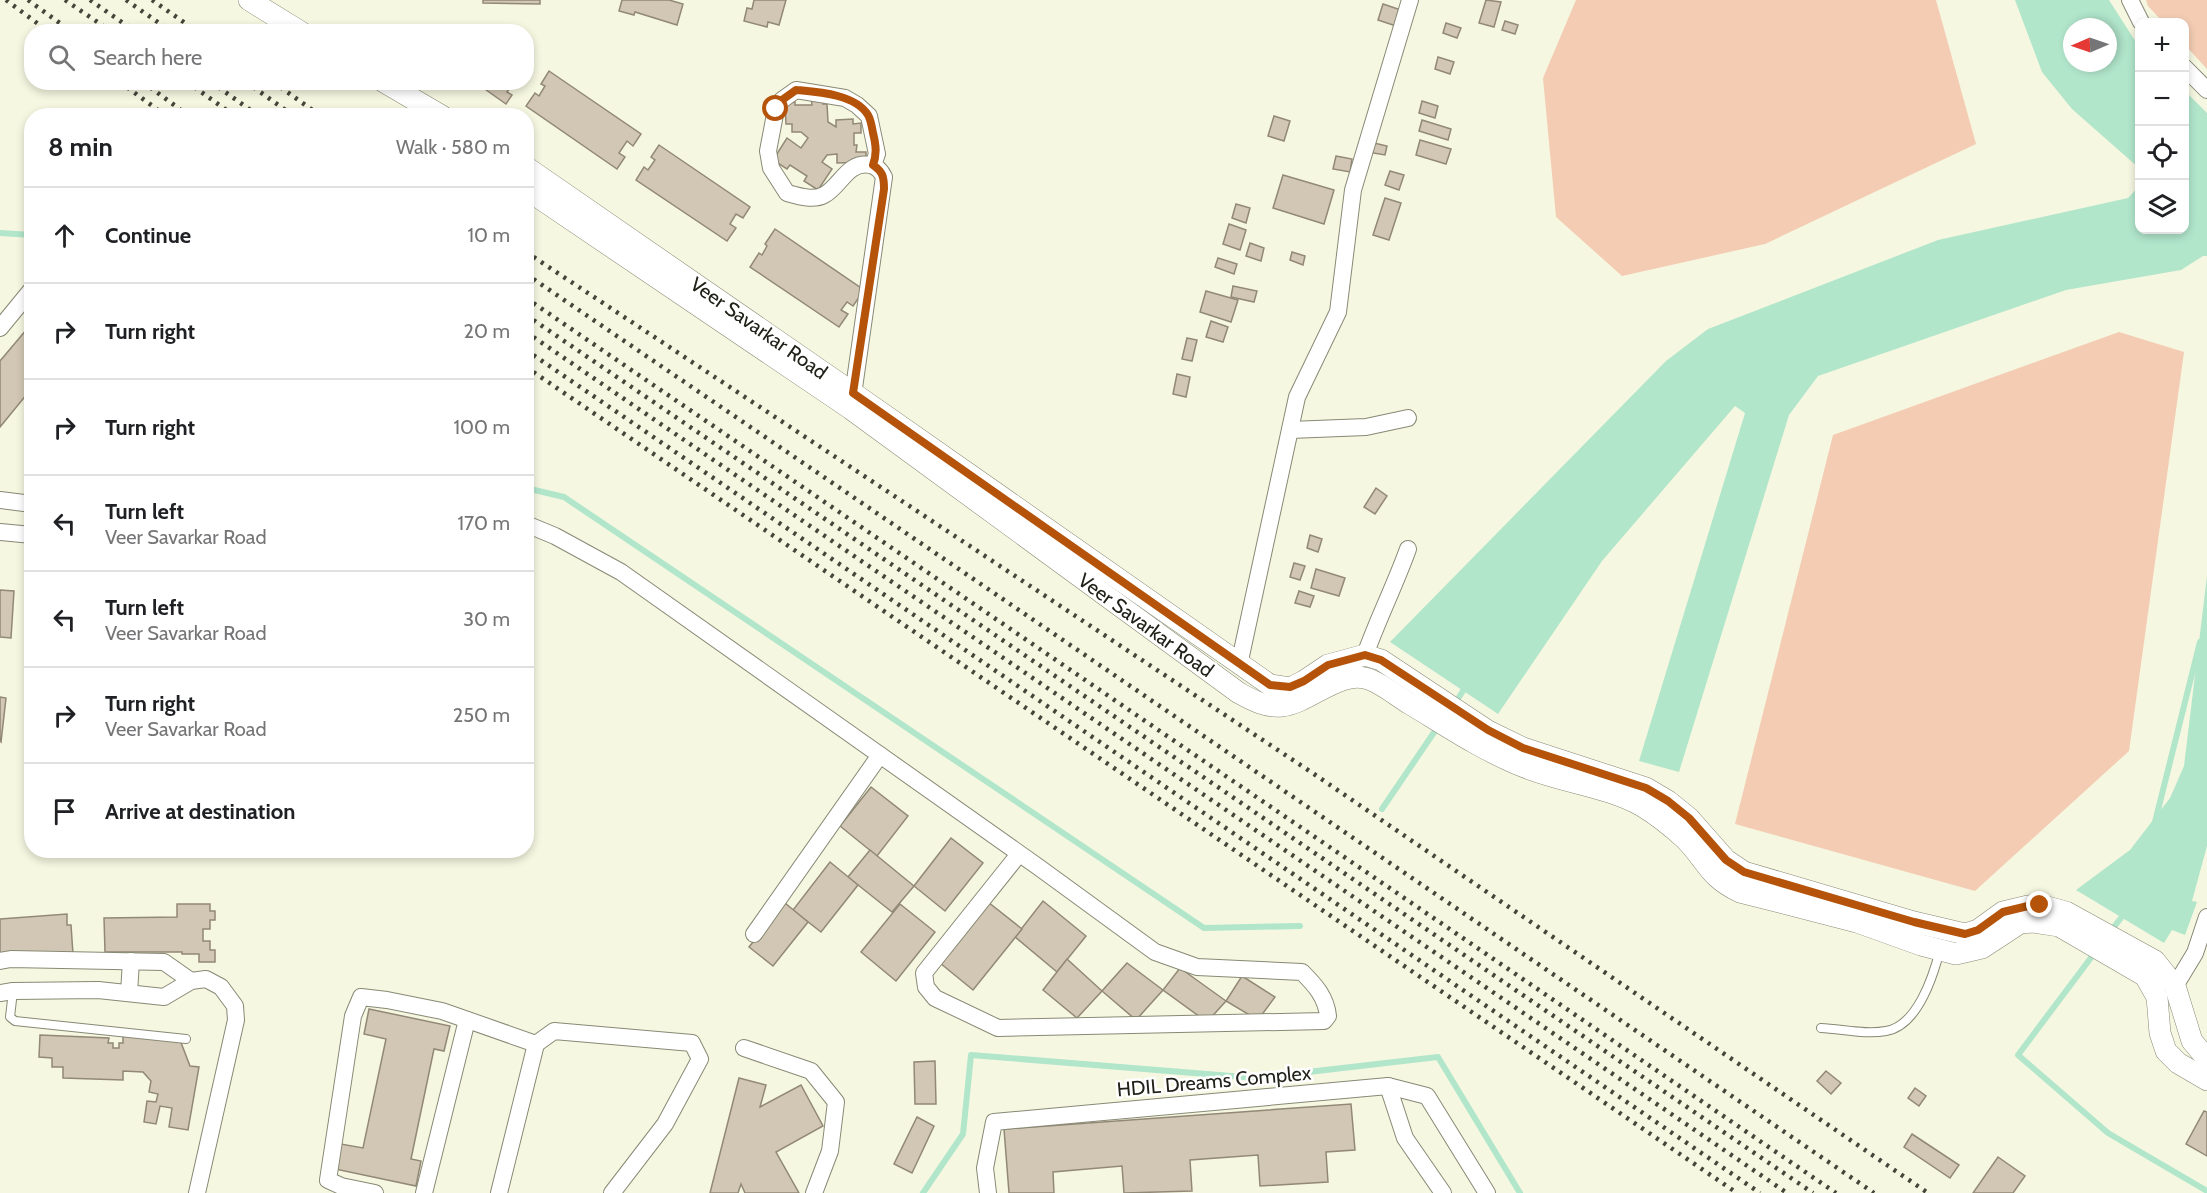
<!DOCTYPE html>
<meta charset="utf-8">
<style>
body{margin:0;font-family:Cabin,sans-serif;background:#f6f6f6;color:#202124}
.controls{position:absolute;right:18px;top:18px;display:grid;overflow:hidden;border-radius:12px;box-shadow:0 3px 9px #0003}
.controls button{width:54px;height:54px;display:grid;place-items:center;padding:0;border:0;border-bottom:2px solid #e0e0e0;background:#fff;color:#202124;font:30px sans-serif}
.compass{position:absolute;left:2063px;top:18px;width:54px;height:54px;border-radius:50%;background:#fff;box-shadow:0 3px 9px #0003;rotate:268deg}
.stop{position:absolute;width:18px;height:18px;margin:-14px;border:4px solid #b45309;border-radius:50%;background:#fff}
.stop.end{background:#b45309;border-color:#fff;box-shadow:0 2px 6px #0008}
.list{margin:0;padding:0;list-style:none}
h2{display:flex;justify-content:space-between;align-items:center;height:78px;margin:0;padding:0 24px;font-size:26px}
h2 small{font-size:20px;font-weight:400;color:#757577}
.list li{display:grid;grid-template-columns:39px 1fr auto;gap:18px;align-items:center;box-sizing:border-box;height:96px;padding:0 24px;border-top:2px solid #e0e0e0}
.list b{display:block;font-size:22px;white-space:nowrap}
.list p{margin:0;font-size:20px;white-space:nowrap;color:#757577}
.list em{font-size:20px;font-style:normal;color:#757577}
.icon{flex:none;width:33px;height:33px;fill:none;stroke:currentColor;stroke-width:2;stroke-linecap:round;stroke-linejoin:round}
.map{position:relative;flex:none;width:2207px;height:1193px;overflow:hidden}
.search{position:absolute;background:#fff;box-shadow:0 3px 9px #0003;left:24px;top:24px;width:510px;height:66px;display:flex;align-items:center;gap:15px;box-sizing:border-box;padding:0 21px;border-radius:24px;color:#757577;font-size:22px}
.panel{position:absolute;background:#fff;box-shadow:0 3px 9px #0003;left:24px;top:108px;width:510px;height:750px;border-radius:24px}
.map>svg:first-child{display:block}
.green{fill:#f3ccb3}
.water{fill:#b1e6cb;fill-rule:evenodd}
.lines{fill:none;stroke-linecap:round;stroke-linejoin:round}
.stream{stroke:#b1e6cb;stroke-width:6}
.building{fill:#d2c7b4;stroke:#928876;stroke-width:1.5}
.service-casing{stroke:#888975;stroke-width:10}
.minor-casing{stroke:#888975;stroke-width:18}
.tertiary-casing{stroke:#888975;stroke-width:22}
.service{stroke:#fff;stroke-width:8}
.minor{stroke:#fff;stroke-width:16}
.tertiary{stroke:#fff;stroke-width:21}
.rail{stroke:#45453a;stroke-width:4.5;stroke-dasharray:3 6;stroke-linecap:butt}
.route{stroke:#b45309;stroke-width:8}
.labels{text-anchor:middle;stroke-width:5;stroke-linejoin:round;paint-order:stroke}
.street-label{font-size:20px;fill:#212119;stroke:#fff}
</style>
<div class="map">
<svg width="2207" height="1193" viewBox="0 0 2207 1193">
<rect width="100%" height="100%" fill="#f6f7e1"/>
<!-- green -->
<g class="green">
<polygon points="1576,0 1936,0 1976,144 1765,244 1622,276 1556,217 1543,78"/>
<polygon points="2146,0 2207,0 2207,69 2185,45 2184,22 2163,22 2148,6"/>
<polygon points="2119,332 2184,352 2129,751 1975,891 1735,824 1833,435"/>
</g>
<!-- water -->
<g class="water">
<path d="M 2015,0 L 2109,0 L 2139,47 L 2139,168 L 2072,109 L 2042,72 ZM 2072,27 L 2108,27 L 2108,63 L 2072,63 Z"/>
<polygon points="2185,91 2207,113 2207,256 2203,256 2181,270 2066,290 1818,376 1789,415 1679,772 1639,761 1745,413 1735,406 1602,561 1498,714 1390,642 1666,361 1708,329 1938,240 2128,198 2138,187 2139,174 2140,230 2184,230"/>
<polygon points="2207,576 2207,846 2192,901 2197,902 2185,935 2172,930 2164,943 2076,890 2130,850 2170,798 2184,766"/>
</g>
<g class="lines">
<!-- stream -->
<g class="stream">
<polyline points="0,233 32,235"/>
<polyline points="526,488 564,497 1204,928 1300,926"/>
<polyline points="1454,705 1466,686"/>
<polyline points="1382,809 1439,725"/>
<polyline points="2155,822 2200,642"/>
<polyline points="2109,933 2125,913"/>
<polyline points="2096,951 2018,1055 2108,1133 2207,1191"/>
<polyline points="923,1193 963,1134 971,1055 1256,1078 1438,1057 1520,1193"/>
</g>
</g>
<!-- building -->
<g class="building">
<polygon points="483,0 540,0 540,4 483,3"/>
<polygon points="622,0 669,0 683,4 677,25 635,12 634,15 619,11"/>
<polygon points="754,0 786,0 779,25 768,22 767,27 744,21 747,8 752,9"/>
<polygon points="1486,0 1501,2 1494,27 1479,23"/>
<polygon points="1383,4 1401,10 1396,26 1378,20"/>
<polygon points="1505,21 1518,25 1515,34 1502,30"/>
<polygon points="1446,23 1461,28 1457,38 1443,33"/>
<polygon points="1438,57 1454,62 1450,74 1435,69"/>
<polygon points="549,71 641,134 633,146 627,141 619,153 625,157 617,169 526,106 535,93 539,96 545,86 541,84"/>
<polygon points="475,82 514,82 507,92 512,95 506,104"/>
<polygon points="811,97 823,97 823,104 827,104 828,122 836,127 836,120 853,119 853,124 861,123 861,133 854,133 854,145 857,145 856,152 866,152 866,162 837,163 837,154 827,155 822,162 832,169 818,190 804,181 807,176 790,165 787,169 773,160 787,138 801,148 808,138 801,132 792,132 792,124 786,124 785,103 795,102 795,105 812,105"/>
<polygon points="1422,101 1438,106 1435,118 1419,113"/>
<polygon points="1274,116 1290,121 1284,141 1268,136"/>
<polygon points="1422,120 1451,129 1448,140 1419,131"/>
<polygon points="1420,140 1451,149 1446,164 1416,155"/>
<polygon points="1374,143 1387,146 1385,155 1373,153"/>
<polygon points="659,145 750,207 743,218 736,214 730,224 736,228 727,241 636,180 644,167 648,170 655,160 651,157"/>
<polygon points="1336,156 1352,159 1350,172 1333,169"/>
<polygon points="1390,171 1404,175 1399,190 1385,185"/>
<polygon points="1283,175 1334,190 1324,224 1273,208"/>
<polygon points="1385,198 1401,203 1389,240 1373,235"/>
<polygon points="1236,204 1250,208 1246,223 1232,218"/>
<polygon points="1229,224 1246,230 1240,250 1223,244"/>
<polygon points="775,229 864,290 853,306 847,302 841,310 848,314 839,327 750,267 759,253 762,255 767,246 765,244"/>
<polygon points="1250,243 1264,248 1261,261 1246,256"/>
<polygon points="1292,252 1305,256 1303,265 1290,260"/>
<polygon points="1218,258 1237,264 1234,274 1215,267"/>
<polygon points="1233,286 1257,291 1254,302 1231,297"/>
<polygon points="1206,291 1238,300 1231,322 1200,312"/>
<polygon points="1211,321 1228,327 1223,342 1206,337"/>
<polygon points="32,323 32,388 0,427 0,361"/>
<polygon points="1187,338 1197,340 1192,361 1182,359"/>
<polygon points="1177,374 1190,377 1186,397 1173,394"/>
<polygon points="1376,488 1387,496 1375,514 1364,507"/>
<polygon points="1310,535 1322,539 1318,552 1307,548"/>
<polygon points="1294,563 1305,566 1300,580 1290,577"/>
<polygon points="1316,569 1345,578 1339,596 1311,588"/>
<polygon points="0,590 14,591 11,638 0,637"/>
<polygon points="1299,591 1314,596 1310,607 1295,603"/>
<polygon points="0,697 6,698 1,742 0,741"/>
<polygon points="871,787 908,816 877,856 840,826"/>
<polygon points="951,838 983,863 945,911 914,886"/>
<polygon points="870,850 914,886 892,912 848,877"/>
<polygon points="830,862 858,885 821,932 793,910"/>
<polygon points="1043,901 1086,936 1057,972 1015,937"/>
<polygon points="988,902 1022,929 973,990 940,963"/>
<polygon points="785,903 808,922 773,966 749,947"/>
<polygon points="177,904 210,904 210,911 215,911 215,920 210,920 210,929 203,929 203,941 210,941 210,950 215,950 215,962 199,962 199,954 182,954 182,952 105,952 104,918 177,917"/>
<polygon points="900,904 935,932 896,981 861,952"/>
<polygon points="67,914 67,925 71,925 73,954 0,957 0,919"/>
<polygon points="1067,959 1102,991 1077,1018 1043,990"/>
<polygon points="1127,963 1163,990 1136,1020 1102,991"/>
<polygon points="1180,968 1226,1001 1207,1022 1163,990"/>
<polygon points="1242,976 1275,997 1258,1020 1226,1001"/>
<polygon points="369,1009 450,1026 444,1051 434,1049 411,1159 421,1161 416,1186 335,1169 341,1144 363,1148 386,1039 364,1034"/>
<polygon points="40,1035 109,1038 108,1043 113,1043 113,1048 119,1048 119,1043 123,1043 123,1036 180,1040 190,1066 199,1067 188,1130 169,1127 172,1108 160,1106 156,1124 144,1122 147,1101 156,1102 158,1094 149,1092 151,1081 143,1072 123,1071 123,1080 63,1078 63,1067 52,1067 52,1058 39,1057"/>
<polygon points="935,1061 936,1104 915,1104 914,1062"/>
<polygon points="1826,1071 1841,1083 1831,1094 1817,1081"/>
<polygon points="739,1078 766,1085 760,1107 801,1085 823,1126 776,1152 799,1193 745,1193 741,1184 738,1193 710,1193"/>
<polygon points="1915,1088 1926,1096 1919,1106 1908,1098"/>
<polygon points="1351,1104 1355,1150 1326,1152 1328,1182 1260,1186 1258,1155 1190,1160 1192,1191 1124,1193 1122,1166 1053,1172 1054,1193 1009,1193 1004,1129"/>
<polygon points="2204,1111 2207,1112 2207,1156 2186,1144"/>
<polygon points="917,1117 934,1126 912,1173 894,1164"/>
<polygon points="1912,1134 1959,1165 1950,1178 1904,1147"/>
<polygon points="1998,1157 2025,1176 2013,1193 1973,1193"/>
</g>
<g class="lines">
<defs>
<g id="service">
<polyline points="13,991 10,1017 15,1021 186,1039"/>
<path d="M 1821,1028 C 1842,1029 1866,1035 1886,1031 C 1917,1026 1933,977 1940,950"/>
</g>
<g id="minor">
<polyline points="2130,0 2141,22"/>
<polyline points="2184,67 2207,90"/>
<polyline points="0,328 32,289"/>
<path d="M 852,402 L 884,177 C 881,171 877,166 870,165 C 847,161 841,186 824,195 C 813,201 798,196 787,193 L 771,168 L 768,151 L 776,109 L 782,100 L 796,90 L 845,98 L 857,105 L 869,116 L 877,154 L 873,165"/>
<polyline points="1290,430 1366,427 1408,418"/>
<polyline points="0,500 32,504"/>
<path d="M 526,524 L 555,536 L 621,572 L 1037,866 L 1155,952 L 1197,967 L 1302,972 C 1315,985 1326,997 1328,1016 L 1324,1021 L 998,1028 L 935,998 L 926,987 L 924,973 L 1019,854"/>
<polyline points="0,532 32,535"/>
<path d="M 1365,655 C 1378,619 1395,585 1408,549"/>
<polyline points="1239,665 1297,397 1338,312 1353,190 1410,0"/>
<polyline points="754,934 880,755"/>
<polyline points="0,961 11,959 164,962 191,981"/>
<polyline points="2175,986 2195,953 2207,917"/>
<polyline points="0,993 13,991 98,990 164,997 191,981 206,979 221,987 235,1006 236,1020 197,1193"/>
<polyline points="129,993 131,961"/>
<polyline points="744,1048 811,1071 836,1102 830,1151 814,1193"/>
<polyline points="1388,1086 1405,1138 1443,1193"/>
<polyline points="375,1193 341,1186 328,1180 353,1016 361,997 387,1000 442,1011 536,1044"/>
<polyline points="424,1193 467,1020"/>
<polyline points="499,1193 536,1044 554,1031 692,1043 700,1059 665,1124 612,1193"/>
<polyline points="988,1193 985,1168 994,1122 1388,1086 1427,1096 1487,1193"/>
</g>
<g id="tertiary">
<polyline points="249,0 301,32"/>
<polyline points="384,82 442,116"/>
<polyline points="526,167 853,393 1270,685 1290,688 1304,681 1328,665 1365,655 1381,660 1488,731 1523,748 1646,788 1668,801 1689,818 1726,860 1744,872 1914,922 1965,934 1978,930 2003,912 2028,906 2040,905 2066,912 2155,961 2175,986 2192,1041 2207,1059"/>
<path d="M 526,189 L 851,409 L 1239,693 C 1252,700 1266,708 1282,706 C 1310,703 1342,667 1371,680 C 1385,686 1397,696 1410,704 C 1445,725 1479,748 1517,764 C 1557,782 1604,785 1642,806 C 1657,815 1672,827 1685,839 C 1707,861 1708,877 1740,892 L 1857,922 L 1921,945 L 1956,954 L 1982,948 L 2020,923 L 2033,922 L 2059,926 L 2145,976 L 2157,997 L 2160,1033 L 2166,1051 L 2178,1063 L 2207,1080"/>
</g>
</defs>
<!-- service casing -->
<use href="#service" class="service-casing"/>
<!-- minor casing -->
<use href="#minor" class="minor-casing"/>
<!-- tertiary casing -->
<use href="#tertiary" class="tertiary-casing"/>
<!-- service -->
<use href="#service" class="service"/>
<!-- minor -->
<use href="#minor" class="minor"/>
<!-- tertiary -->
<use href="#tertiary" class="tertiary"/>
<!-- rail -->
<g class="rail">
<polyline points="6,0 49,32"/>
<polyline points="28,0 72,32"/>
<polyline points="65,0 112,32"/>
<polyline points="90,0 136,32"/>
<polyline points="126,0 172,32"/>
<polyline points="152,0 198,32"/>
<polyline points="120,82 166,116"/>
<polyline points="143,82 189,116"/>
<polyline points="187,82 235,116"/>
<polyline points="211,82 259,116"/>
<polyline points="246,82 294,116"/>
<polyline points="273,82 321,116"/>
<polyline points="526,252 1314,774 1928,1193"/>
<polyline points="526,274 1874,1193"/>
<polyline points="526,298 1836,1193"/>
<polyline points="526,315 1813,1193"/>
<polyline points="526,332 1787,1193"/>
<polyline points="526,350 1760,1193"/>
<polyline points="526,367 1737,1193"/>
</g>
</g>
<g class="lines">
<!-- route -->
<path class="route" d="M 776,109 L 782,100 L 796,90 C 818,92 855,94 868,115 C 871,120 872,128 873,133 C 876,145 877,154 873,165 C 883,172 884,177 884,189 L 853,393 L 1270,685 L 1290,687 L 1304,681 L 1328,665 L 1365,655 L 1381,660 L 1488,730 L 1523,748 L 1646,788 L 1668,801 L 1689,818 L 1726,860 L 1744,872 L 1914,922 L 1965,934 L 1978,930 L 2003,912 L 2028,906 L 2040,905"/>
</g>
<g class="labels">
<!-- street labels -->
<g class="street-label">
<text transform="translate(759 328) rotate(35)" y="7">Veer Savarkar Road</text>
<text transform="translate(1146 625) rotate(36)" y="7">Veer Savarkar Road</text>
<text transform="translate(1214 1081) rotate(-5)" y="7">HDIL Dreams Complex</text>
</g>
</g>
</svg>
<div class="controls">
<button>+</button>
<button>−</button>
<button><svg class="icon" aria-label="locate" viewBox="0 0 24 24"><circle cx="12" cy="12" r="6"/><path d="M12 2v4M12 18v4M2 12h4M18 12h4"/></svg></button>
<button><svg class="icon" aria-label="layers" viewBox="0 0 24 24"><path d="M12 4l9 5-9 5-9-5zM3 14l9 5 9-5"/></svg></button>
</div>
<svg class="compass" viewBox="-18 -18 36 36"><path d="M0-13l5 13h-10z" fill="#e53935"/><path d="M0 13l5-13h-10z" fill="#757577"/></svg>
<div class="stop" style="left:776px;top:109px"></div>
<div class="stop end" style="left:2040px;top:905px"></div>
<div class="search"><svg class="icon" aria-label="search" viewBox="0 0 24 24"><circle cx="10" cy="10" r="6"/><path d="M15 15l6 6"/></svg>Search here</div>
<section class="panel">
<h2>8 min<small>Walk · 580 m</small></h2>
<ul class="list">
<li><svg class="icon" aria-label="ahead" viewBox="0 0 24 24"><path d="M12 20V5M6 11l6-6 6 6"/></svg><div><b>Continue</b></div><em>10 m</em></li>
<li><svg class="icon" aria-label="right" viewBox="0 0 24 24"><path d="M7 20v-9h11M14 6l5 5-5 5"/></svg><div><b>Turn right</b></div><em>20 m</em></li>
<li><svg class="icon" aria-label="right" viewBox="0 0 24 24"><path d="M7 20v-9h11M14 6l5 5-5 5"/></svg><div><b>Turn right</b></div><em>100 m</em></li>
<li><svg class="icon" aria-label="left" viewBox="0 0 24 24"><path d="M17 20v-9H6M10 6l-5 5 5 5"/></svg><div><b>Turn left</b><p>Veer Savarkar Road</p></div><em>170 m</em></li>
<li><svg class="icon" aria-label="left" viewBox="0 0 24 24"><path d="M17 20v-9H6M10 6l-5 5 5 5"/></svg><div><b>Turn left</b><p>Veer Savarkar Road</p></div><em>30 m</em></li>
<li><svg class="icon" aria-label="right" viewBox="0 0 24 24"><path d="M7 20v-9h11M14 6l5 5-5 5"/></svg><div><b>Turn right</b><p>Veer Savarkar Road</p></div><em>250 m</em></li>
<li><svg class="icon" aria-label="arrive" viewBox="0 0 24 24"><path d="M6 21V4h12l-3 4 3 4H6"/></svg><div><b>Arrive at destination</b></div></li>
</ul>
</section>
</div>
